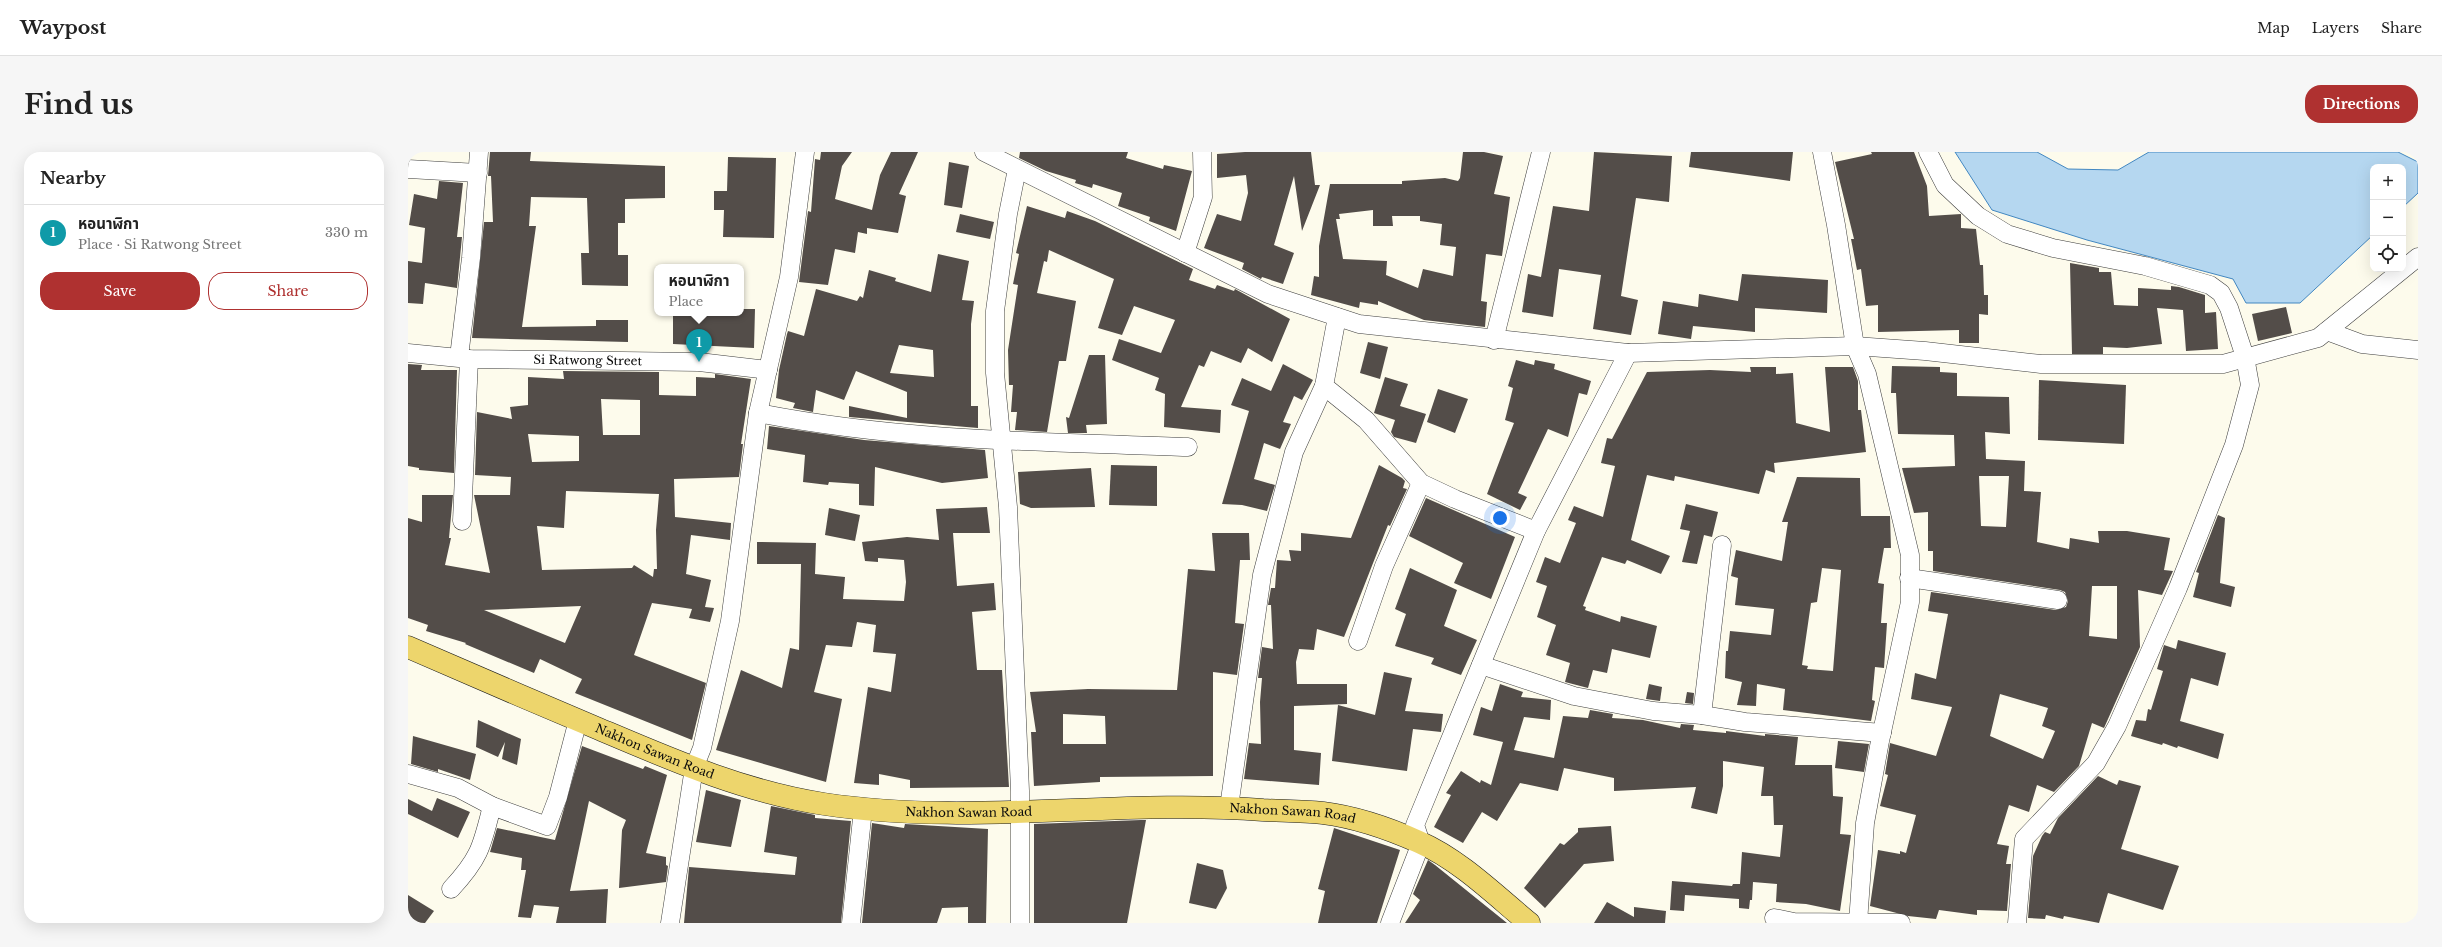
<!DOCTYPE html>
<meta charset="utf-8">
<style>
body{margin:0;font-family:"Libre Baskerville","Noto Sans Thai",serif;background:#f6f6f6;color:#222}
.controls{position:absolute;right:12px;top:12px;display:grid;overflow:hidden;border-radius:8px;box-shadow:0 4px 16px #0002}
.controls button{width:36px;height:36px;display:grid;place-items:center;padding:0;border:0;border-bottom:1px solid #e0e0e0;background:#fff;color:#222;font:20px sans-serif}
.you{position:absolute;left:1092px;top:366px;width:14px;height:14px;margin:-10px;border:3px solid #fff;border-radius:50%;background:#1a73e8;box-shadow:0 0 0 6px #1a73e833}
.badge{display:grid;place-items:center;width:26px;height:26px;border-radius:50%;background:#af3130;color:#fff;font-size:13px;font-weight:700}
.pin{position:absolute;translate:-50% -33px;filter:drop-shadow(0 1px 2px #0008)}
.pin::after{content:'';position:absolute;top:21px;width:14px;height:12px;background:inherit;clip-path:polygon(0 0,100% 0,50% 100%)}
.popup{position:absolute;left:246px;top:112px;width:90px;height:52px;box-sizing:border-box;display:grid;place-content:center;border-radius:8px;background:#fff;filter:drop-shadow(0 1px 3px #0005);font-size:13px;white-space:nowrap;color:#767676}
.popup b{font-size:15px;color:#222}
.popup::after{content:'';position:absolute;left:50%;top:100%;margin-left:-8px;border:8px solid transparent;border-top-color:#fff}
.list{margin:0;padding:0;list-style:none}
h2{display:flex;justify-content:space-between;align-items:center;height:52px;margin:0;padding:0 16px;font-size:17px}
h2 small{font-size:13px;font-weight:400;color:#767676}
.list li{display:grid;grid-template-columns:26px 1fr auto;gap:12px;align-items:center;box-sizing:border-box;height:56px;padding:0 16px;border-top:1px solid #e0e0e0}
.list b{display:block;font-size:15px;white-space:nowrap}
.list p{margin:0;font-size:13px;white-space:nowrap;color:#767676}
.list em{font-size:13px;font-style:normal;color:#767676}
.actions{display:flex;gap:8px;padding:12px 16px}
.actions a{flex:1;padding:9px 0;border:1px solid #af3130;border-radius:16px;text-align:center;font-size:14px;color:#af3130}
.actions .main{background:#af3130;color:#fff}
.icon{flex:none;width:22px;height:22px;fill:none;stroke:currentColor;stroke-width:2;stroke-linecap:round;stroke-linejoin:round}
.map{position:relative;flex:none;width:2010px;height:771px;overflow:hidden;border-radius:16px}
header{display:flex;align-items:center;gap:24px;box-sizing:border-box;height:56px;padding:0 20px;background:#fff;border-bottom:1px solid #e0e0e0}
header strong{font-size:19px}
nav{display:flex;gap:22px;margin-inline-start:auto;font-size:14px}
.intro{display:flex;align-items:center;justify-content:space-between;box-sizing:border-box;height:96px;padding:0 24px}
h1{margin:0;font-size:28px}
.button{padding:10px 18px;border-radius:16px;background:#af3130;color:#fff;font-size:14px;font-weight:700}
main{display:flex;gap:24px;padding:0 24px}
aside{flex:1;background:#fff;border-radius:16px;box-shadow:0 4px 16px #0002}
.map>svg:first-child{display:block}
.water{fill:#b5d7f0;stroke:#4287c1}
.building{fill:#534d49;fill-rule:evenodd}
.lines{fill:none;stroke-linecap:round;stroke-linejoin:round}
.minor-casing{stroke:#3e3e3e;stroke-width:19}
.primary-casing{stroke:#1c1c1c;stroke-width:23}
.minor{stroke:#fff;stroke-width:18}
.primary{stroke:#edd56c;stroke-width:22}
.labels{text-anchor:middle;stroke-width:4;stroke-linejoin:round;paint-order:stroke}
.street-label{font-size:12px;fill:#0b0b0b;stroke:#fff}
</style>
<header>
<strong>Waypost</strong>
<nav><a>Map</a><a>Layers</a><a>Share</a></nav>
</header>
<div class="intro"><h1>Find us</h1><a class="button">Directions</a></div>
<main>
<aside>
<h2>Nearby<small></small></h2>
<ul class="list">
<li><span class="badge" style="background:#0f9aa8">1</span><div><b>หอนาฬิกา</b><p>Place · Si Ratwong Street</p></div><em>330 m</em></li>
</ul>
<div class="actions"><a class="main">Save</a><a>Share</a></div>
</aside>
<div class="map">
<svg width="2010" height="771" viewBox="0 0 2010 771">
<rect width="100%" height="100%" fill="#fdfbec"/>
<!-- water -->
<polygon class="water" points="1547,0 1629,0 1660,17 1710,18 1741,0 1990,0 2010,10 2010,41 1995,55 1995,15 1965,15 1965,83 1892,151 1838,151 1825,127 1679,88 1584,58"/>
<!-- building -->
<g class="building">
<polygon points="82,0 123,0 122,9 257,14 257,46 217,47 217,71 210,71 210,103 220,103 220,134 174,133 173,101 181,101 179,46 123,45 121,74 128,74 114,175 188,174 188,168 220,168 220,190 64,186 76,70 85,70 83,24 80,24"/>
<polygon points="413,0 444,0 434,14 427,47 464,58 472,23 483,0 510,0 491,42 498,44 490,81 459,76 459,82 450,80 447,101 427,97 420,133 391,130 400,59 403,60 407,7 412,8"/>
<polygon points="612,0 720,0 718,6 755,17 756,13 784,19 768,79 741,69 742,65 710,54 714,41 685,32 684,36 667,31 668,28 638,19 611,6"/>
<polygon points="837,0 903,0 907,33 912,33 894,79 886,24 866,93 886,101 875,132 854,125 853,127 834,117 836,111 796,96 809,62 833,69 840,41 838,23 809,26 809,2"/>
<path d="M 1055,0 L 1076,0 L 1095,4 L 1086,42 L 1102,45 L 1094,104 L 1078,102 L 1073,149 L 1079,150 L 1077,175 L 1016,168 L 970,149 L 970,153 L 952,150 L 951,156 L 903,143 L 906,124 L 911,125 L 911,94 L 922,32 L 994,32 L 994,29 L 1037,26 L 1050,29 L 1052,26 ZM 965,58 L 965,74 L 985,74 L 984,64 L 1012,64 L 1012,69 L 1034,72 L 1032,93 L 1048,95 L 1045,124 L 1015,117 L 1010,136 L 978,123 L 979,109 L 935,107 L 928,67 L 932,67 L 931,62 Z"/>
<polygon points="1186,0 1264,4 1261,50 1228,46 1213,144 1230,148 1223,183 1185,177 1193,123 1151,117 1145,165 1114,160 1120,122 1133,125 1145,54 1181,59"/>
<polygon points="1283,0 1385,0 1382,29 1281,15"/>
<polygon points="1463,0 1506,0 1519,34 1521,64 1553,62 1553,76 1568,77 1572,113 1575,113 1576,143 1580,143 1580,163 1571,162 1571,191 1551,191 1551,178 1470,180 1470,153 1458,154 1453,117 1449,118 1443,87 1446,87 1427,10 1464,2"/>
<polygon points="320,5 368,6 366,86 315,85 316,58 306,58 306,39 319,39"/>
<polygon points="541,10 561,14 554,56 536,53"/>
<polygon points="31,29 55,31 49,85 54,85 49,136 17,131 15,152 0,151 0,109 14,111 17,76 1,73 6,42 29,47"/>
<polygon points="619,54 657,66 659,59 687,69 785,117 781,128 807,137 809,133 826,139 827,137 882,167 864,210 840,196 833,211 803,199 796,215 791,213 773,255 813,258 812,281 756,275 757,242 747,238 751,226 704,208 711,187 753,201 767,168 726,154 714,183 690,176 706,127 641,98 639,110 636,109 629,141 668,149 658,209 651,209 639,280 607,278 609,260 603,260 605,233 601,233 600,198 610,133 605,132 611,102 608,101"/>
<polygon points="552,62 586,70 582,87 548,80"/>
<path d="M 530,102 L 561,109 L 554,148 L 566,149 L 563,172 L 563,254 L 570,254 L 570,276 L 441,265 L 441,254 L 499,266 L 499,240 L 448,219 L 436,248 L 408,238 L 405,260 L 385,256 L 387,251 L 368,246 L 371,218 L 379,182 L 380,179 L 396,184 L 408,137 L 449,149 L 452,144 L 455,146 L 461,118 L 488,126 L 487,129 L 523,140 ZM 491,193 L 525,198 L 526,225 L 482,221 Z"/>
<polygon points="1662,111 1691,116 1691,120 1703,120 1706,153 1730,154 1730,136 1763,138 1763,134 1771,135 1797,143 1797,161 1808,160 1810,197 1778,199 1775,158 1749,156 1754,192 1719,196 1695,195 1695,202 1664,202"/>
<polygon points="1334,122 1420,128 1419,161 1347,156 1347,180 1285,174 1283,187 1250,182 1255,149 1290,155 1291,142 1330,149"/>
<polygon points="1878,155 1884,181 1850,189 1844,162"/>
<polygon points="333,157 347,157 346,196 265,192 265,161 333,161"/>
<polygon points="960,190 980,195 972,227 952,221"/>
<polygon points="681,203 697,203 699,272 678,273 679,281 660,281 658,265 661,266"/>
<polygon points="1108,208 1126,213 1127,208 1147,212 1146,217 1183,229 1179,243 1171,241 1160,285 1140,277 1110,341 1119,345 1112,358 1079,342 1106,271 1097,268 1105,236 1100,234"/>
<polygon points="0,212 14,213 13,218 49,218 46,321 11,318 11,316 0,314"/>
<polygon points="875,212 905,228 894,248 886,244 875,270 883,272 872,297 856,291 846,327 867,333 859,359 834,353 814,352 841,259 823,253 834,226 863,239"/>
<path d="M 1484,214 L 1532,215 L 1532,220 L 1549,221 L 1549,244 L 1601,245 L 1602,282 L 1577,280 L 1578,307 L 1617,309 L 1616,339 L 1633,340 L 1629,390 L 1661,397 L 1662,386 L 1691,391 L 1690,379 L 1719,379 L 1762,386 L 1756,418 L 1765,419 L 1754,443 L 1730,438 L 1732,495 L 1696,576 L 1684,571 L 1671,614 L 1646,640 L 1629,633 L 1621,660 L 1601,653 L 1589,692 L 1601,694 L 1598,712 L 1603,712 L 1599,759 L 1569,758 L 1569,763 L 1531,758 L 1528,767 L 1500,764 L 1462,754 L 1470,698 L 1492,702 L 1492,699 L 1498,701 L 1508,663 L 1472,654 L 1480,623 L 1477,622 L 1482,591 L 1528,604 L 1544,555 L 1503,547 L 1507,521 L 1528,527 L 1540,462 L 1520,459 L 1523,440 L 1648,458 L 1658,455 L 1660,449 L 1657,440 L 1652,438 L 1525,419 L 1525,399 L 1520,399 L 1520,360 L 1506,361 L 1494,316 L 1547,314 L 1546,283 L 1490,282 L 1488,241 L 1483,241 ZM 1571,324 L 1601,324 L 1598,375 L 1573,374 ZM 1684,434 L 1709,434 L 1709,487 L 1681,484 ZM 1592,542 L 1640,556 L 1634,574 L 1647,579 L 1635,607 L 1582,584 Z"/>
<polygon points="1342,215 1368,215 1368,222 1385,221 1388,271 1422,280 1417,215 1445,215 1450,229 1450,258 1453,258 1458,300 1366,311 1367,321 1358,318 1351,342 1267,324 1266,329 1239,323 1223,388 1262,404 1253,422 1219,408 1217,412 1194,405 1175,454 1178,455 1177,458 1212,470 1213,464 1249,474 1242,506 1204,497 1199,521 1185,518 1180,536 1157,530 1162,511 1138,503 1148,473 1129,465 1139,434 1128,430 1137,405 1152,411 1168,371 1160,368 1166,354 1195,365 1207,314 1193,311 1199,286 1204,287 1239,220 1302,218 1343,220"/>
<path d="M 155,219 L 251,220 L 251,243 L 288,244 L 288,225 L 307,226 L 307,222 L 343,227 L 333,292 L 335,292 L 331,325 L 266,327 L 267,365 L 323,371 L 322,388 L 283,383 L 278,422 L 303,428 L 297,455 L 306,456 L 302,470 L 281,466 L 284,457 L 244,451 L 226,503 L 298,531 L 284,588 L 167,541 L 174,527 L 132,507 L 126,521 L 57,492 L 58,491 L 18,479 L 20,473 L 0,466 L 0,366 L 14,370 L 14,343 L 45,343 L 41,386 L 43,386 L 37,413 L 82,421 L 66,343 L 102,343 L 103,325 L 67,323 L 69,260 L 104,267 L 102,255 L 120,253 L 120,225 L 156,227 ZM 193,247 L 232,248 L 232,283 L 195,283 ZM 120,282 L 171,284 L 171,309 L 124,310 ZM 158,339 L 251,342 L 248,378 L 249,417 L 246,417 L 245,425 L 226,413 L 224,416 L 134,418 L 129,374 L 156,376 ZM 173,454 L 157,491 L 76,458 Z"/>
<polygon points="977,225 1000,232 992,254 1018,262 1008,291 986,285 983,280 987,268 966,261"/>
<polygon points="1631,228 1718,233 1716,292 1630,288"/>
<polygon points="1030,237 1060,247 1047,281 1019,270"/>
<polygon points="361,274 456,288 577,298 580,326 534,331 467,315 466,354 451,353 451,332 421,330 420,333 395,330 397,303 359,297"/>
<polygon points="703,313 749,314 749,354 701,353"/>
<polygon points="971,313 994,326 997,329 995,336 999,337 982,374 980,373 936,485 909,477 906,498 891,497 888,510 889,532 939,532 939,552 886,554 886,598 913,601 911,633 836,627 841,591 853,592 852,550 854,526 850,526 854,495 865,497 863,453 860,453 863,436 867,436 869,408 883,409 881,398 893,399 893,381 943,386"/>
<polygon points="683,316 687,355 623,356 612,352 610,320"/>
<path d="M 1389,325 L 1452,326 L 1453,364 L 1482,364 L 1483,396 L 1476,396 L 1470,431 L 1476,432 L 1473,471 L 1479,471 L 1476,516 L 1467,515 L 1464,548 L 1467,549 L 1463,569 L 1375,558 L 1377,537 L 1349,532 L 1348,554 L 1329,553 L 1334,530 L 1317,526 L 1318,499 L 1320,499 L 1322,479 L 1363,483 L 1366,457 L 1327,453 L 1330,426 L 1323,424 L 1328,398 L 1374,409 L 1380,370 L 1374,370 ZM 1414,416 L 1433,418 L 1425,519 L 1399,517 L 1400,514 L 1394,513 L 1403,451 L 1409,450 Z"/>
<polygon points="1018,346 1107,385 1083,447 1046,431 1055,411 1001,384"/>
<polygon points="1278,352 1310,360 1304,385 1296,383 1289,412 1274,410 1282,379 1272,377"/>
<polygon points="579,355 582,381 545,381 549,434 586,431 588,458 564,460 569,518 594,518 601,635 502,636 502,628 471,622 471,633 446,631 460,535 483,540 488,502 465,500 468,473 449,470 444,495 418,493 406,540 434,547 418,630 308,598 333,518 374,536 382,496 391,498 393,412 349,412 349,390 408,391 407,422 437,425 435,447 496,449 498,430 496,408 470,406 470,410 457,409 454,390 499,385 531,388 528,357"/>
<polygon points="421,356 452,363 447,389 417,383"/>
<polygon points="1810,363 1817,366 1812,431 1827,435 1823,455 1785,445 1791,421 1788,420"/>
<path d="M 804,381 L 841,381 L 842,408 L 832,408 L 827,471 L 836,472 L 829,523 L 805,520 L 805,624 L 692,625 L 692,630 L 626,634 L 623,580 L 628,580 L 622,540 L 680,537 L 769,538 L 780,417 L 807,419 ZM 655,562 L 697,564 L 698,592 L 655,592 Z"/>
<polygon points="1002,416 1049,438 1036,474 1069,488 1053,523 1023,512 1026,506 987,494 998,462 987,457"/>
<polygon points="1770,488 1818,501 1810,534 1783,526 1772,569 1816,582 1810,607 1770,594 1769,596 1755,591 1754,593 1723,584 1728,568 1738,569 1740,557 1743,558 1755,519 1749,517 1756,493 1768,497"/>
<polygon points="976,520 1004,526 997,559 1035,562 1033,580 1005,577 999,619 924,609 930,553 967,563"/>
<polygon points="1092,532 1115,540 1113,545 1143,548 1142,568 1116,565 1106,598 1146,606 1155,564 1180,566 1182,558 1205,562 1204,566 1235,568 1272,576 1273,572 1286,573 1285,578 1318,581 1318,579 1357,584 1357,582 1390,585 1387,613 1424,613 1425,644 1435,645 1432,682 1443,683 1432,759 1398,752 1368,750 1369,732 1345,730 1344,748 1342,748 1341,757 1331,756 1331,747 1277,743 1276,759 1262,758 1264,729 1324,734 1325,732 1332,732 1334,700 1372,705 1375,673 1366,673 1365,644 1353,644 1356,615 1315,609 1315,634 1309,662 1283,656 1288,635 1206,639 1206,626 1156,616 1150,639 1112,631 1089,669 1074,660 1055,691 1026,675 1043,643 1038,641 1053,619 1072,631 1073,628 1083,633 1095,590 1065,583 1073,555 1084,559"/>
<polygon points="1241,532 1254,535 1252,549 1238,547"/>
<polygon points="1279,540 1286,541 1285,552 1277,551"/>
<polygon points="70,568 113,587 109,613 94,607 97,590 90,605 68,595"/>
<polygon points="5,584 68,602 62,628 30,617 30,620 3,612"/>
<polygon points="1430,589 1461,592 1456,620 1427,616"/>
<polygon points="174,594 235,617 237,614 259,623 238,701 258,705 258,713 260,714 258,730 211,736 214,678 218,668 181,649 162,739 200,737 198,771 148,771 151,755 126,753 123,766 110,765 118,718 113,718 114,706 82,700 89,676 147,688"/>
<polygon points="1690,624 1709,633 1711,628 1733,634 1713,697 1771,714 1755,758 1700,741 1691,771 1656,764 1655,767 1638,763 1637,767 1620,766 1625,704 1634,684 1637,680 1642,682 1650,666"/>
<polygon points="298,638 333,648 323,695 288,690"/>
<polygon points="29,646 62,660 50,686 0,662 0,647 24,659"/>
<polygon points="363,654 407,663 407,666 443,669 433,771 276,771 281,715 387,723 389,705 356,700"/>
<polygon points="733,668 738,668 719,771 626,771 626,672"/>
<polygon points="464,671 496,676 497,672 580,677 578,771 560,771 560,755 534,756 529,771 454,771"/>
<polygon points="1203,674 1206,709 1176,712 1137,756 1116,736 1152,691 1156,693 1170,680 1170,676"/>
<polygon points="926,676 992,698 969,771 910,771 917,739 910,737"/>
<polygon points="1020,708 1027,713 1099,771 997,771 1012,748 1005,742"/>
<polygon points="789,711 815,718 819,736 808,757 781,751"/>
<polygon points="0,743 26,759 17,771 0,771"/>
<polygon points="1199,750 1226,765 1226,755 1258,759 1257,771 1186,771"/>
</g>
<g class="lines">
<defs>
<g id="minor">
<polyline points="576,0 860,142 951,172 1220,201 1447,194 1517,199 1633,212 1815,212 1910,186 2010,105"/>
<polyline points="1414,0 1428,73 1447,194 1459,222 1502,403 1502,450 1472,589 1457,671 1450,771"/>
<polyline points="1520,0 1537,33 1570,64 1599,82 1645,96 1737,114 1802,133 1813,141 1821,156 1837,205 1842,233 1826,293 1770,436 1709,574 1688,611 1616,687 1609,771"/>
<polyline points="0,17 70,21"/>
<polyline points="609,17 600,62 587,159 587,221 600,355 612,639 612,771"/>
<polyline points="777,101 795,45 794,0"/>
<polyline points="929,165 916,234 958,268 1013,331 1047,347 1128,379"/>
<polyline points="1919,179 1954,192 2010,198"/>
<polyline points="1086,188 1133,0"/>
<path id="s1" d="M 0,201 L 61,207 L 291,210 L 360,218"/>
<polyline points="51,205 63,106 71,0"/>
<path d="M 350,261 C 492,289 636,290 780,295"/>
<polyline points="54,369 61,207"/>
<polyline points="1501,426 1650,448"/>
<polyline points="950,489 976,414 1013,331"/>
<polyline points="1073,513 1166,544 1245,559 1294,563 1337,570 1474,581"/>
<polyline points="1294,563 1314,393"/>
<polyline points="0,622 50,636 84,654 139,674 150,645 170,568"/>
<polyline points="821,655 854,423 886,300 916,234"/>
<path d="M 43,737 C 72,706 74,694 84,654"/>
<polyline points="1366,766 1386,770 1493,771"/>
<polyline points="262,771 286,616 294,596 322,469 350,261 381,125 397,0"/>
<polyline points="443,771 455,657"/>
<polyline points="982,771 1013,691 1007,673 1128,379 1220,201"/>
</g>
<g id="primary">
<path id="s2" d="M 0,495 C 64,523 127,550 191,577 C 264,608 337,640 416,652 C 562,674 709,647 855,658 C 875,659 895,659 915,661 C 947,665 982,677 1011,690 C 1052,708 1087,743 1121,771"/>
</g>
</defs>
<!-- minor casing -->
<use href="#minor" class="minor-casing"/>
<!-- primary casing -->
<use href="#primary" class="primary-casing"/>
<!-- minor -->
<use href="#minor" class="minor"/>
<!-- primary -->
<use href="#primary" class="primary"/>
</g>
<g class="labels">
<!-- street labels -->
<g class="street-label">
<text dy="4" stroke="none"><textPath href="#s1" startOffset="180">Si Ratwong Street</textPath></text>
<text dy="4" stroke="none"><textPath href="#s2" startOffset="268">Nakhon Sawan Road</textPath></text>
<text dy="4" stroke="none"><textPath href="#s2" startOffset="591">Nakhon Sawan Road</textPath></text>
<text dy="4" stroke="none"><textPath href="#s2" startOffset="915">Nakhon Sawan Road</textPath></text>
</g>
</g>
</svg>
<div class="controls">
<button>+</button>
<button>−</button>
<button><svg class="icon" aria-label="locate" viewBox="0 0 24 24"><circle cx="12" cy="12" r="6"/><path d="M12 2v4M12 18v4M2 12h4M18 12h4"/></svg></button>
</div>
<div class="you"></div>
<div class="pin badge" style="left:291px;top:210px;background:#0f9aa8">1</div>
<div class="popup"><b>หอนาฬิกา</b>Place</div>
</div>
</main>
